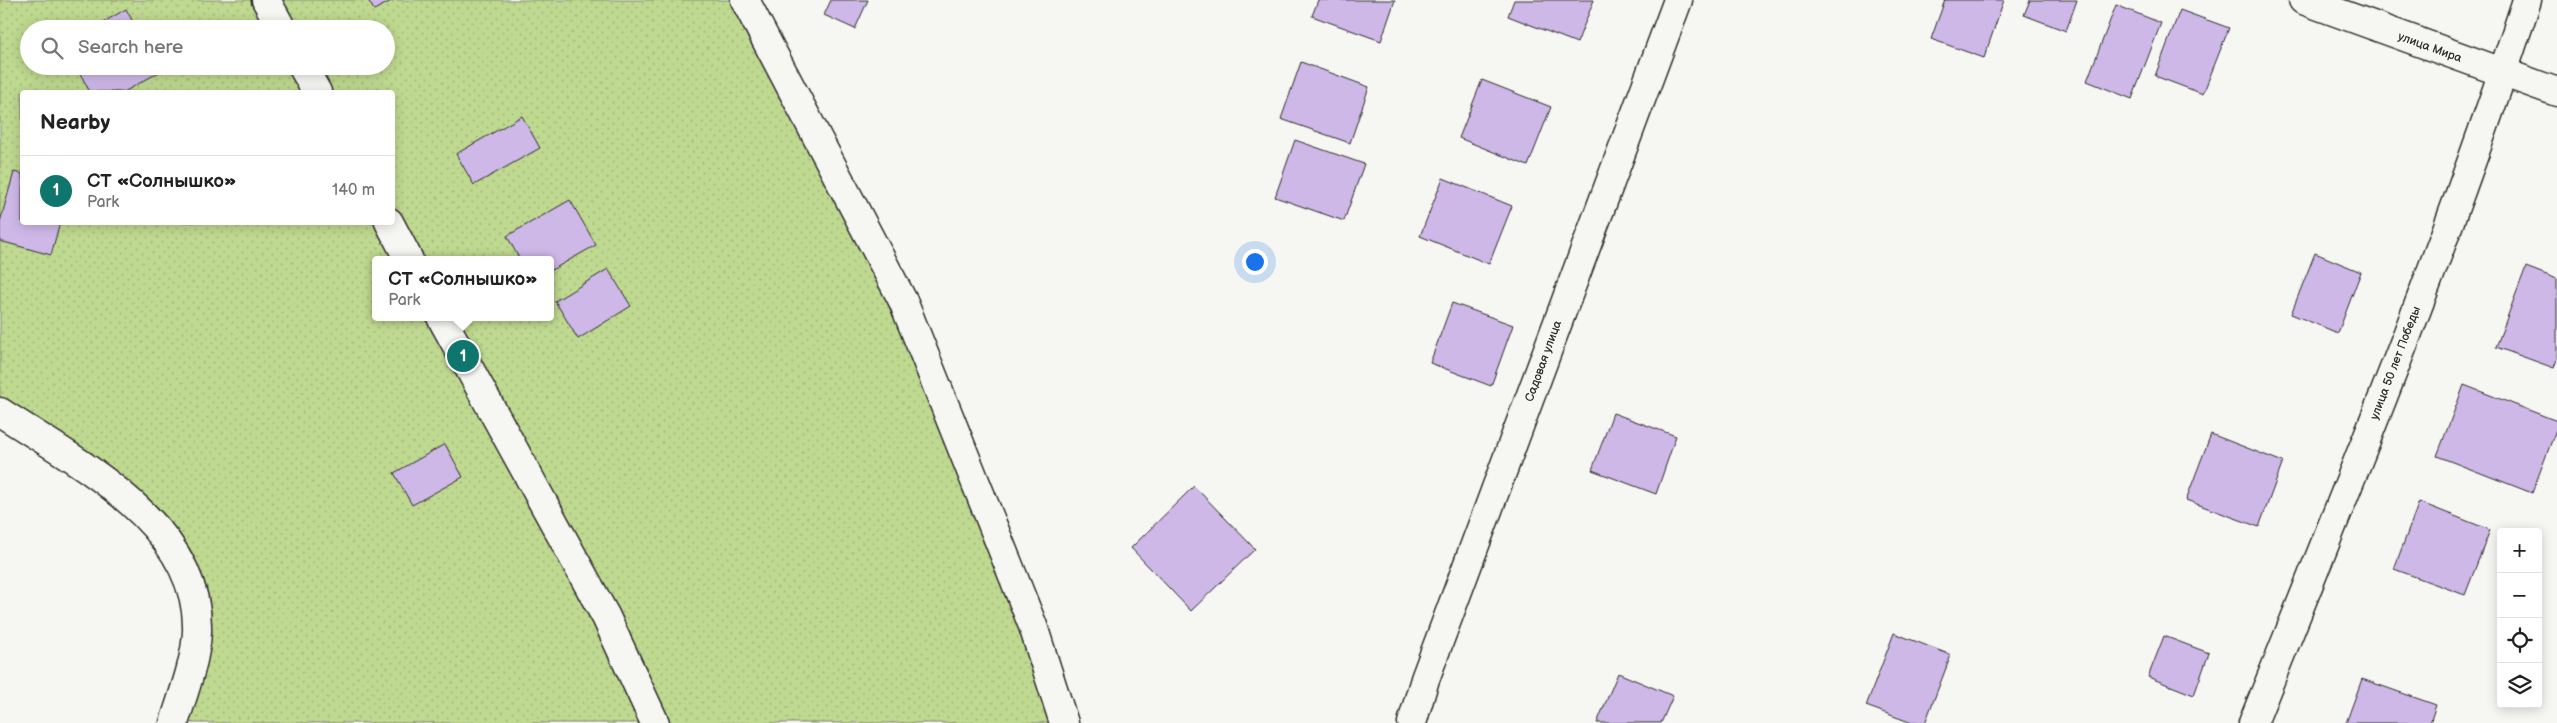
<!DOCTYPE html>
<meta charset="utf-8">
<style>
body{margin:0;font-family:"Balsamiq Sans",sans-serif;background:#f2f2f2;color:#222}
.controls{position:absolute;right:15px;bottom:15px;display:grid;overflow:hidden;border-radius:5px;box-shadow:0 2px 12px #0003}
.controls button{width:45px;height:45px;display:grid;place-items:center;padding:0;border:0;border-bottom:1px solid #e0e0e0;background:#fff;color:#222;font:25px sans-serif}
.you{position:absolute;left:1254px;top:261px;width:18px;height:18px;margin:-12px;border:4px solid #fff;border-radius:50%;background:#1a73e8;box-shadow:0 0 0 8px #1a73e833}
.badge{display:grid;place-items:center;width:32px;height:32px;border-radius:50%;background:#0f766e;color:#fff;font-size:16px;font-weight:700}
.pin{position:absolute;translate:-50% -50%;border:2px solid #fff;box-shadow:0 1px 5px #0006}
.popup{position:absolute;left:372px;top:256px;width:182px;height:65px;box-sizing:border-box;display:grid;place-content:center;border-radius:5px;background:#fff;filter:drop-shadow(0 1px 4px #0005);font-size:16px;white-space:nowrap;color:#767676}
.popup b{font-size:19px;color:#222}
.popup::after{content:'';position:absolute;left:50%;top:100%;margin-left:-10px;border:10px solid transparent;border-top-color:#fff}
.list{margin:0;padding:0;list-style:none}
h2{display:flex;justify-content:space-between;align-items:center;height:65px;margin:0;padding:0 20px;font-size:21px}
h2 small{font-size:16px;font-weight:400;color:#767676}
.list li{display:grid;grid-template-columns:32px 1fr auto;gap:15px;align-items:center;box-sizing:border-box;height:70px;padding:0 20px;border-top:1px solid #e0e0e0}
.list b{display:block;font-size:19px;white-space:nowrap}
.list p{margin:0;font-size:16px;white-space:nowrap;color:#767676}
.list em{font-size:16px;font-style:normal;color:#767676}
.icon{flex:none;width:28px;height:28px;fill:none;stroke:currentColor;stroke-width:2;stroke-linecap:round;stroke-linejoin:round}
.map{position:relative;flex:none;width:2557px;height:723px;overflow:hidden}
.search{position:absolute;background:#fff;box-shadow:0 2px 12px #0003;left:20px;top:20px;width:375px;height:55px;display:flex;align-items:center;gap:12px;box-sizing:border-box;padding:0 18px;border-radius:28px;color:#767676;font-size:19px}
.panel{position:absolute;background:#fff;box-shadow:0 2px 12px #0003;left:20px;top:90px;width:375px;height:135px;border-radius:5px}
.map>svg:first-child{display:block}
.park{fill:url(#park-dots);stroke:#75825e;fill-rule:evenodd}
.building{fill:#ceb8e8;stroke:#2b2b2b}
.lines{fill:none;stroke-linecap:round;stroke-linejoin:round}
.minor-casing{stroke:#2b2b2b;stroke-width:31}
.minor{stroke:#f6f6f2;stroke-width:28}
.labels{text-anchor:middle;stroke-width:4;stroke-linejoin:round;paint-order:stroke}
.street-label{font-size:12px;fill:#2b2b2b;stroke:#f6f6f2}
</style>
<div class="map">
<svg width="2557" height="723" viewBox="0 0 2557 723">
<defs>
<pattern id="park-dots" width="8" height="8" patternUnits="userSpaceOnUse" patternTransform="scale(1.25)"><rect width="8" height="8" fill="#bfd990"/><path d="M2 2h.1M6 6h.1" fill="none" stroke="#a4ba7c" stroke-width="1.8" stroke-linecap="round"/></pattern>
</defs>
<rect width="100%" height="100%" fill="#f6f6f2"/>
<filter id="ink" filterUnits="userSpaceOnUse"><feTurbulence type="fractalNoise" baseFrequency=".02" numOctaves="2"/><feDisplacementMap in="SourceGraphic" scale="10" xChannelSelector="R" yChannelSelector="G"/><feConvolveMatrix kernelMatrix="1 2 1 2 8 2 1 2 1" color-interpolation-filters="sRGB"/></filter>
<g filter="url(#ink)">
<!-- park -->
<path class="park" d="M 0,0 L 745,0 L 903,301 L 1064,723 L 174,723 L 190,671 L 174,550 L 0,412 ZM 29,29 L 386,29 L 386,66 L 29,66 ZM 22,92 L 392,92 L 392,222 L 22,222 ZM 376,260 L 550,260 L 550,317 L 376,317 Z"/>
<!-- building -->
<g class="building">
<polygon points="368,0 393,0 374,10"/>
<polygon points="831,0 868,0 855,29 824,15"/>
<polygon points="1318,0 1395,0 1381,41 1312,16"/>
<polygon points="1514,0 1594,0 1577,43 1508,16"/>
<polygon points="1945,0 2004,0 1984,58 1931,39"/>
<polygon points="2030,0 2077,0 2066,31 2024,15"/>
<polygon points="2116,5 2161,23 2132,99 2087,81"/>
<polygon points="126,9 137,29 92,29"/>
<polygon points="2180,10 2229,28 2203,94 2155,76"/>
<polygon points="1301,62 1369,87 1350,143 1281,119"/>
<polygon points="76,66 158,66 161,71 124,92 90,92"/>
<polygon points="1482,80 1551,107 1528,166 1459,138"/>
<polygon points="522,116 540,148 474,185 456,154"/>
<polygon points="1295,140 1364,164 1344,221 1275,197"/>
<polygon points="14,172 22,174 22,222 60,222 51,255 0,241 0,222"/>
<polygon points="1443,178 1512,206 1489,264 1420,236"/>
<polygon points="570,200 596,245 550,271 550,260 520,260 507,236"/>
<polygon points="2315,253 2361,272 2338,333 2291,314"/>
<polygon points="2526,267 2557,279 2557,359 2554,368 2496,347"/>
<polygon points="608,269 631,306 578,339 555,301"/>
<polygon points="1452,303 1513,325 1491,386 1430,363"/>
<polygon points="2464,385 2557,421 2557,427 2532,493 2437,456"/>
<polygon points="1613,413 1676,436 1656,494 1592,470"/>
<polygon points="2211,434 2283,462 2259,527 2186,500"/>
<polygon points="445,444 463,477 412,505 394,473"/>
<polygon points="1194,486 1255,549 1191,611 1131,548"/>
<polygon points="2419,502 2490,530 2465,595 2394,569"/>
<polygon points="1894,633 1951,655 1925,723 1912,723 1866,706"/>
<polygon points="2164,636 2209,653 2194,695 2148,677"/>
<polygon points="1618,673 1673,696 1661,723 1597,723"/>
<polygon points="2362,679 2436,705 2430,723 2346,723"/>
</g>
<g class="lines">
<defs>
<g id="minor">
<polyline points="266,0 282,29"/>
<polyline points="745,0 903,301 1033,626 1064,723"/>
<polyline points="2303,0 2557,92"/>
<polyline points="302,66 317,92"/>
<polyline points="389,222 409,260"/>
<polyline points="441,317 606,617 655,723"/>
<path d="M 0,412 C 76,462 200,524 197,631 C 196,661 183,694 174,723"/>
<polyline points="1412,723 1425,679 1678,0"/>
<path d="M 2253,723 C 2349,484 2447,245 2527,0"/>
</g>
</defs>
<!-- minor casing -->
<use href="#minor" class="minor-casing"/>
<!-- minor -->
<use href="#minor" class="minor"/>
</g>
</g>
<g class="labels">
<!-- street labels -->
<g class="street-label">
<text transform="translate(2430 47) rotate(20)" y="4">улица Мира</text>
<text transform="translate(1543 361) rotate(-70)" y="4">Садовая улица</text>
<text transform="translate(2395 363) rotate(-69)" y="4">улица 50 лет Победы</text>
</g>
</g>
</svg>
<div class="controls">
<button>+</button>
<button>−</button>
<button><svg class="icon" aria-label="locate" viewBox="0 0 24 24"><circle cx="12" cy="12" r="6"/><path d="M12 2v4M12 18v4M2 12h4M18 12h4"/></svg></button>
<button><svg class="icon" aria-label="layers" viewBox="0 0 24 24"><path d="M12 4l9 5-9 5-9-5zM3 14l9 5 9-5"/></svg></button>
</div>
<div class="you"></div>
<div class="pin badge" style="left:463px;top:356px">1</div>
<div class="popup"><b>СТ «Солнышко»</b>Park</div>
<div class="search"><svg class="icon" aria-label="search" viewBox="0 0 24 24"><circle cx="10" cy="10" r="6"/><path d="M15 15l6 6"/></svg>Search here</div>
<section class="panel">
<h2>Nearby<small></small></h2>
<ul class="list">
<li><span class="badge">1</span><div><b>СТ «Солнышко»</b><p>Park</p></div><em>140 m</em></li>
</ul>
</section>
</div>
